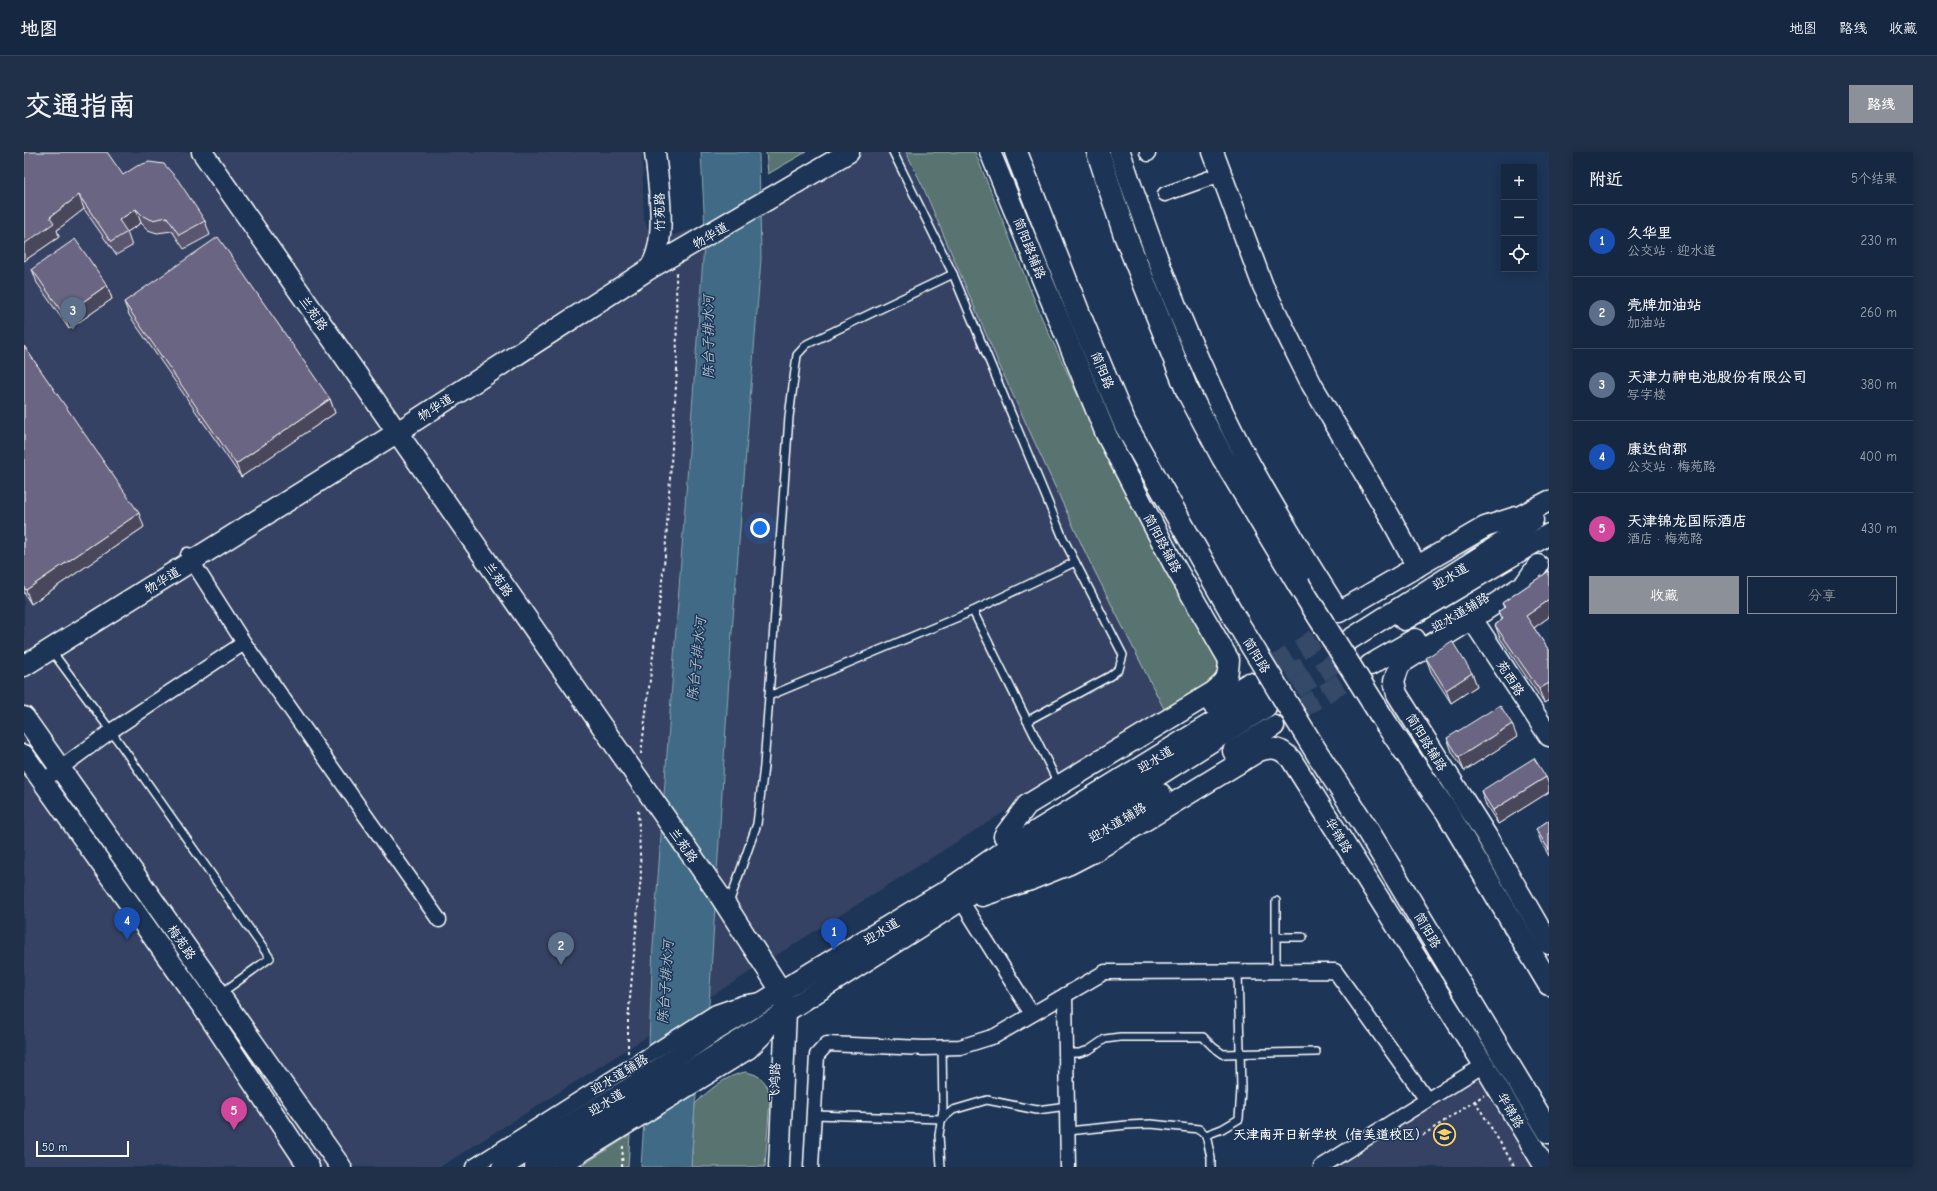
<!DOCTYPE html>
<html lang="zh">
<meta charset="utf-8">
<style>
body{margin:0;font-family:"Comic Neue","LXGW WenKai TC",sans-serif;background:#1f3048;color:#f1f3f6}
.controls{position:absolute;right:12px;top:12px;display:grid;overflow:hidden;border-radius:0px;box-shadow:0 2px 10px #0003}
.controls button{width:36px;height:36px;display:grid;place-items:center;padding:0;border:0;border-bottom:1px solid #35445a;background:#162841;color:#f1f3f6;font:20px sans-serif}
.scale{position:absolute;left:12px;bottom:10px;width:93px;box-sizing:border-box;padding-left:4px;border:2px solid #fff;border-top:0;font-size:11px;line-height:14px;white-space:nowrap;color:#fff;-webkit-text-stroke:3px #1d3557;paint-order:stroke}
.you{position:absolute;left:736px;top:376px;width:14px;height:14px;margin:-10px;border:3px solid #fff;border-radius:50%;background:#1a73e8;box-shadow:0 0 0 6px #1a73e833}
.badge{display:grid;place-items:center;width:26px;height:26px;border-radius:50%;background:#8c9099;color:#fff;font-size:13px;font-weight:700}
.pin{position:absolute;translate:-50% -33px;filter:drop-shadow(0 1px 2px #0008)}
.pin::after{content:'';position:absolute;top:21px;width:14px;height:12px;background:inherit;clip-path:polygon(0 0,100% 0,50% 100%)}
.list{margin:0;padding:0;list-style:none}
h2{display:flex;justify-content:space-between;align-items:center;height:52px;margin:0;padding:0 16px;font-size:17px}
h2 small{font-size:13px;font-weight:400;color:#9ea6b1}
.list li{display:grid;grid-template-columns:26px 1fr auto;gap:12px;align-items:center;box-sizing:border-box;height:72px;padding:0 16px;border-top:1px solid #35445a}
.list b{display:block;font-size:15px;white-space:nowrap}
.list p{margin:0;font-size:13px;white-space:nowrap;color:#9ea6b1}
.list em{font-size:13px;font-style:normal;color:#9ea6b1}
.actions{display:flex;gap:8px;padding:12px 16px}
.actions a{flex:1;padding:9px 0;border:1px solid #8c9099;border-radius:0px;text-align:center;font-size:14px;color:#8c9099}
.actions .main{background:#8c9099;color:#fff}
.icon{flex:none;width:22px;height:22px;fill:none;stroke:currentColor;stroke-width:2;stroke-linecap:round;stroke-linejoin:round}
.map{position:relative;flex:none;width:1525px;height:1015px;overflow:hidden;border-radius:0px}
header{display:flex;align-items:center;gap:24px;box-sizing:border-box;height:56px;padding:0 20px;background:#162841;border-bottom:1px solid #35445a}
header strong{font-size:19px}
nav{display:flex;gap:22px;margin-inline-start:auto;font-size:14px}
.intro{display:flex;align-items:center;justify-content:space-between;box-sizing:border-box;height:96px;padding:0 24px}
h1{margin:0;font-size:28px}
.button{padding:10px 18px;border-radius:0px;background:#8c9099;color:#fff;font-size:14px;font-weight:700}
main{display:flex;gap:24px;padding:0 24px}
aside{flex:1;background:#162841;border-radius:0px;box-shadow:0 2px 10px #0003}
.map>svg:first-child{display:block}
.built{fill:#344364}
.green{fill:#587370;stroke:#acb9b8}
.water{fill:#3f6a85;stroke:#8ca6b6}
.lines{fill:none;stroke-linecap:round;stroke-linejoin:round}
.secondary-tunnel{stroke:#344968;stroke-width:20;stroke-dasharray:20 10;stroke-linecap:butt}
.lane-casing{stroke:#fff;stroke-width:10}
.street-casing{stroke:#fff;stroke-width:17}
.secondary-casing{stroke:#fff;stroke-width:23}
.highway-casing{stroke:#fff;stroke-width:25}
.path{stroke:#fff;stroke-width:2;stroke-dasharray:3 3;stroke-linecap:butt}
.lane{stroke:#1d3557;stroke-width:7}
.street{stroke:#1d3557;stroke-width:14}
.secondary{stroke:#1d3557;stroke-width:20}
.highway{stroke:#1d3557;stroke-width:22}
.highway-bridge-casing{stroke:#fff;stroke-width:25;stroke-linecap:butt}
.highway-bridge{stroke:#1d3557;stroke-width:22}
.wall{fill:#5a5770;stroke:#fff}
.shaded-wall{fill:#4a475b;stroke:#fff}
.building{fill:#696582;stroke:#fff}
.labels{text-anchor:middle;stroke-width:3;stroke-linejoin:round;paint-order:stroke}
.street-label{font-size:13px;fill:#fff;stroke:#1d3557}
.poi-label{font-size:13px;font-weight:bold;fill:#fff;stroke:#1d3557;text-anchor:end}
.water-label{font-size:14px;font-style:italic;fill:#b2c3ce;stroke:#1d3557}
</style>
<header>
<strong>地图</strong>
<nav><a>地图</a><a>路线</a><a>收藏</a></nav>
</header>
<div class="intro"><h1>交通指南</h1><a class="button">路线</a></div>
<main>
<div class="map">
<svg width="1525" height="1015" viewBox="0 0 1525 1015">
<rect width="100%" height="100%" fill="#1d3557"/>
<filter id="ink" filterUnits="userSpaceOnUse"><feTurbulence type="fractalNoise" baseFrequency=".025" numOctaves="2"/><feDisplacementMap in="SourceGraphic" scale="8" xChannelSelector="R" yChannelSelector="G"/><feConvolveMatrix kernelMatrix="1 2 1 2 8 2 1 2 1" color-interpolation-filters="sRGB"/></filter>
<g filter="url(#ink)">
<!-- built -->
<g class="built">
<polygon points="0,0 618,0 620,68 624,77 646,84 754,51 836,0 881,0 1141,559 416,1015 0,1015"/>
<polygon points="1455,916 1513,1015 1290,1015"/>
</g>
<!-- green -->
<g class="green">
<polygon points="742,0 782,0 744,22"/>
<polygon points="882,0 951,0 1017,164 1068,274 1191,503 1195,515 1190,528 1141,559 1062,402 977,217 899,35"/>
<path d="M 721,920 C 736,922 744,930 746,945 L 741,1015 L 667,1015 L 671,952 C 685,938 701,924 721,920 Z"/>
<polygon points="606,983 604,1015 556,1015"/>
</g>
<!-- water -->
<polygon class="water" points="677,0 735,0 737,107 707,493 685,852 671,952 667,1015 617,1015 625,892 629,794 681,79"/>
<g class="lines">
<!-- secondary-tunnel -->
<g class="secondary-tunnel">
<polyline points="1225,531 1315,471"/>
<polyline points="1238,540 1289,509"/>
<polyline points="1246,553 1332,497"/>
<polyline points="1250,574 1344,514"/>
</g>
<defs>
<g id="lane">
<polyline points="869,0 929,122 1039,386 1099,503 1095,517 1086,524 1003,569"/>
<polyline points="949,459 1035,633"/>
<polyline points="27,498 87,579 246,806 196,842"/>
<polyline points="745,544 949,459 1051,410"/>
<polyline points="1252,749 1252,819"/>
<polyline points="705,751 733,672 740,614 765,265 773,203 783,192 929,122"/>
<polyline points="1252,785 1279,785"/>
<polyline points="1042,901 1055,901 1065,898 1081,887 1096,885 1179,885 1189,895 1199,902 1292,900"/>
<polyline points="790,963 918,967 929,958 963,948 1013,958 1043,954"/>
<polyline points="1044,979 1103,973 1127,972 1175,977 1182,983"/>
<polyline points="917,1015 915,983 919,957 918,895"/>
<polyline points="1187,1015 1187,1006 1182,983 1198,977 1215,967 1217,937 1214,819"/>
</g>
<g id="street">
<polyline points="1123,0 1124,2"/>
<polyline points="1141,42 1197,22"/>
<polyline points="164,403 220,491 415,768"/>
<polyline points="19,629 87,579 220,491"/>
<polyline points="938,750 1008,862"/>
<polyline points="1041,843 1044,1015"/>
<polyline points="1403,948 1460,913"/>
<polyline points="449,1015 692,860 718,851 738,848"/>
<polyline points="538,1015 726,899 740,885 750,870"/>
<polyline points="787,1015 793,903 803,892 900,896 936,895 971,884 1081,820 1311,819 1403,948 1297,1015"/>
</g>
<g id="secondary">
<polyline points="178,0 696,744 752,831 757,840 762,860 755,1015"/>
<path d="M 966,0 L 1082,282 L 1150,413 L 1205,508 C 1204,526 1203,529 1189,540 L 1003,653 L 980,684"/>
<path d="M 1096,0 C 1130,103 1169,205 1220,301 C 1249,355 1282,408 1315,460 L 1461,375 L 1492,365"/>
<polyline points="1189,0 1239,134 1288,233 1365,363 1393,415"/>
<path d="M 625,117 C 645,90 634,32 631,0"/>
<polyline points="1481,372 1525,349"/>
<polyline points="1514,413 1501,432 1448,467 1376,512 1370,529 1373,542 1462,683 1525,792"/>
<polyline points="1448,467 1525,584"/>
<polyline points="1380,468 1525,382"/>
<polyline points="1325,488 1481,389 1509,368"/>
<polyline points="1346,513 1391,487"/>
<polyline points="0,514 369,283 625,117 825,0"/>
<polyline points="1189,553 1225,531"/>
<polyline points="0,565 317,1015"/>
<polyline points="1209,599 1250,574"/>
<polyline points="0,603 178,854 285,1015"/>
<path d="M 1006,728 L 1046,712 L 1071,699 L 1235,599 C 1248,594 1257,596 1267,607 L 1460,913 L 1521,1015"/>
<polyline points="958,744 1006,728 1062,688 1137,642"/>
<polyline points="478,1015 615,930 691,879 925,737 975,702 1235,542"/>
<polyline points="511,1015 752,866 1242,555"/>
</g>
<g id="highway">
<polyline points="992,0 1057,167 1101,272 1213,470"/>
<polyline points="1074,0 1101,83 1163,238 1198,304 1275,433"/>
<polyline points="1363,573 1423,660 1525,832"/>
<polyline points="1295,604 1341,674 1525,980"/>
</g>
</defs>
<!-- lane casing -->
<use href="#lane" class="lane-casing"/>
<!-- street casing -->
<use href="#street" class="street-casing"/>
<!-- secondary casing -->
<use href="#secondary" class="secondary-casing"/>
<!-- highway casing -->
<use href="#highway" class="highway-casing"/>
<!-- path -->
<g class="path">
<polyline points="617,602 641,404 653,218 652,120"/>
<polyline points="604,901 604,869 617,723 614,656"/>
<polyline points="1451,949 1491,1015"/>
<polyline points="1399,983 1460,943"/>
<polyline points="598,1015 599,993"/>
</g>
<!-- lane -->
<use href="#lane" class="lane"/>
<!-- street -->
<use href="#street" class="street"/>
<!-- secondary -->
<use href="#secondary" class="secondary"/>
<!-- highway -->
<use href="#highway" class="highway"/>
<defs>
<g id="highway-bridge">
<polyline points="1275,433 1363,573"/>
<polyline points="1213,470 1295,604"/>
</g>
</defs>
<!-- highway-bridge casing -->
<use href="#highway-bridge" class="highway-bridge-casing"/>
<!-- highway-bridge -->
<use href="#highway-bridge" class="highway-bridge"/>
</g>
<!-- wall -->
<g class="wall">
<polygon points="0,0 99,23 181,69 186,83 160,97 148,79 133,81 124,78 117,71 103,80 108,94 92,103 60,57 33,78 35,85 0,109"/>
<polygon points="8,117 83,133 88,147 45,177 13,131"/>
<polygon points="100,150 306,247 311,261 217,325 105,163"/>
<polygon points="0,194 120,375 7,452 0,441"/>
<polygon points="1525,419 1525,465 1510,476 1524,497 1525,497 1525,548 1520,551 1476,486 1471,473 1477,468 1474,460 1480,456 1478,451"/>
<polygon points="1402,506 1448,521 1453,534 1427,551 1407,520"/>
<polygon points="1493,585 1440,619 1428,600 1423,586"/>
<polygon points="1522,625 1525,633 1525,640 1474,672 1462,653 1457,639"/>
<polygon points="1525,668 1525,704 1517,690 1512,677"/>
</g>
<!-- shaded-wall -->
<g class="shaded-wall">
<polygon points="55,43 60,57 33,78 35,85 0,109 0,92 26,65"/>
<polygon points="112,57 117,71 100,82 95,68"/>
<polygon points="83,133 88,147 45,177 40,163"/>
<polygon points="306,247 311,261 217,325 212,312"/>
<polygon points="115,361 120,375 7,452 2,438"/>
<polygon points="1525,448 1525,465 1507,478 1502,464"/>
<polygon points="1448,521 1453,534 1427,551 1422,538"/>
<polygon points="1525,531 1525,548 1520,551 1515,537"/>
<polygon points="1488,572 1493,585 1440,619 1435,605"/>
<polygon points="1522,625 1525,633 1525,640 1474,672 1469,658"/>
</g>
<!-- building -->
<g class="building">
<polygon points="0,0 83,0 99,23 113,14 125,10 140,12 154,28 181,69 155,83 143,65 128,68 119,64 112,57 95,68 103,80 87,90 55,43 26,65 30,71 0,92"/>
<polygon points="194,85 306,247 212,312 100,150"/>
<polygon points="51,87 83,133 40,163 8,117"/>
<polygon points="0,194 115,361 2,438 0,435"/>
<polygon points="1525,419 1525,448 1502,464 1524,497 1525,497 1525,531 1515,537 1471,473 1479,467 1474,460 1481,455 1478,451"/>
<polygon points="1428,489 1448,521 1422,538 1402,506"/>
<polygon points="1476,553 1488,572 1435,605 1423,586"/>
<polygon points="1510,606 1522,625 1469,658 1457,639"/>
<polygon points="1525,668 1525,698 1512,677"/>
</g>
</g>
<!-- icons -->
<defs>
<symbol id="school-ring" viewBox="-11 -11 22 22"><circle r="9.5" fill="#1d3557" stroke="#ffd166" stroke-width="1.5"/><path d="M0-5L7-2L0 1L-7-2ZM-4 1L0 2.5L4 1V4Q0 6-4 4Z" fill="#ffd166"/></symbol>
</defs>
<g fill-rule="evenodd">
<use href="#school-ring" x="1408" y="970" width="25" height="25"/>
</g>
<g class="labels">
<!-- street labels -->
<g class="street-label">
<text transform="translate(635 60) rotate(-91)" y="5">竹苑路</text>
<text transform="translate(686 83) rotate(-31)" y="5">物华道</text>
<text transform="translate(1006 96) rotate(68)" y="5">简阳路辅路</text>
<text transform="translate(290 161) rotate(55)" y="5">兰苑路</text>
<text transform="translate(1079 218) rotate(67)" y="5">简阳路</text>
<text transform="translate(411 255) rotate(-33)" y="5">物华道</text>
<text transform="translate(1139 391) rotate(62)" y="5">简阳路辅路</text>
<text transform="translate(1426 424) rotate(-32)" y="5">迎水道</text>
<text transform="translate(475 427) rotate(55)" y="5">兰苑路</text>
<text transform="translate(138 428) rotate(-32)" y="5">物华道</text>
<text transform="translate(1436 460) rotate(-31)" y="5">迎水道辅路</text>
<text transform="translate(1233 503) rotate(58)" y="5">简阳路</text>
<text transform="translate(1487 526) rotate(57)" y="5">苑西路</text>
<text transform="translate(1403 590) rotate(58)" y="5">简阳路辅路</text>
<text transform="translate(1131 607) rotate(-32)" y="5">迎水道</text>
<text transform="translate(1093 670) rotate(-31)" y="5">迎水道辅路</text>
<text transform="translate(1315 683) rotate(58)" y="5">华锦路</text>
<text transform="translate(660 693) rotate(55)" y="5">兰苑路</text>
<text transform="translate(1404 778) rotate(59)" y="5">简阳路</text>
<text transform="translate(857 779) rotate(-32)" y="5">迎水道</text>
<text transform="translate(158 790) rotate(55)" y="5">梅苑路</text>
<text transform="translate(595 922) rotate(-32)" y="5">迎水道辅路</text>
<text transform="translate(750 930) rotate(-88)" y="5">飞鸿路</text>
<text transform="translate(582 950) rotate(-32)" y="5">迎水道</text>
<text transform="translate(1487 958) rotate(59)" y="5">华锦路</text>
</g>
<!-- poi labels -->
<g class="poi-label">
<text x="1404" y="987">天津南开日新学校（信美道校区）</text>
</g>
<!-- water labels -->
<g class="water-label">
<text transform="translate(684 185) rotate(-90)" y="5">陈台子排水河</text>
<text transform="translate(672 507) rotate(-84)" y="5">陈台子排水河</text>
<text transform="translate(641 830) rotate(-86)" y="5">陈台子排水河</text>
</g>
</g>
</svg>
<div class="controls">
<button>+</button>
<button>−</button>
<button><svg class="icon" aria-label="locate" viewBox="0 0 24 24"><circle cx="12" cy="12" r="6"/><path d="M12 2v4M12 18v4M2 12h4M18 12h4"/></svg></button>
</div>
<div class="scale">50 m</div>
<div class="you"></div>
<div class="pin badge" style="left:810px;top:799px;background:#1a4fb4">1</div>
<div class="pin badge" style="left:537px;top:813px;background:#5c6f8a">2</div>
<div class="pin badge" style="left:49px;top:178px;background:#5c6f8a">3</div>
<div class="pin badge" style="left:103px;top:788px;background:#1a4fb4">4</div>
<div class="pin badge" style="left:210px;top:978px;background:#d1479c">5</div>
</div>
<aside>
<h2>附近<small>5个结果</small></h2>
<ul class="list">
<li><span class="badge" style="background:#1a4fb4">1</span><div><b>久华里</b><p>公交站 · 迎水道</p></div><em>230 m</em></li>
<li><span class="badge" style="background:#5c6f8a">2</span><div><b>壳牌加油站</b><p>加油站</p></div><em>260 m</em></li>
<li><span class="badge" style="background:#5c6f8a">3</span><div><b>天津力神电池股份有限公司</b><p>写字楼</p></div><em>380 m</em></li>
<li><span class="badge" style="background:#1a4fb4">4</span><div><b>康达尚郡</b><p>公交站 · 梅苑路</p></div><em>400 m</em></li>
<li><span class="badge" style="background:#d1479c">5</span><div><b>天津锦龙国际酒店</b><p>酒店 · 梅苑路</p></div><em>430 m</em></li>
</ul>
<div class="actions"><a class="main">收藏</a><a>分享</a></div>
</aside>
</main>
